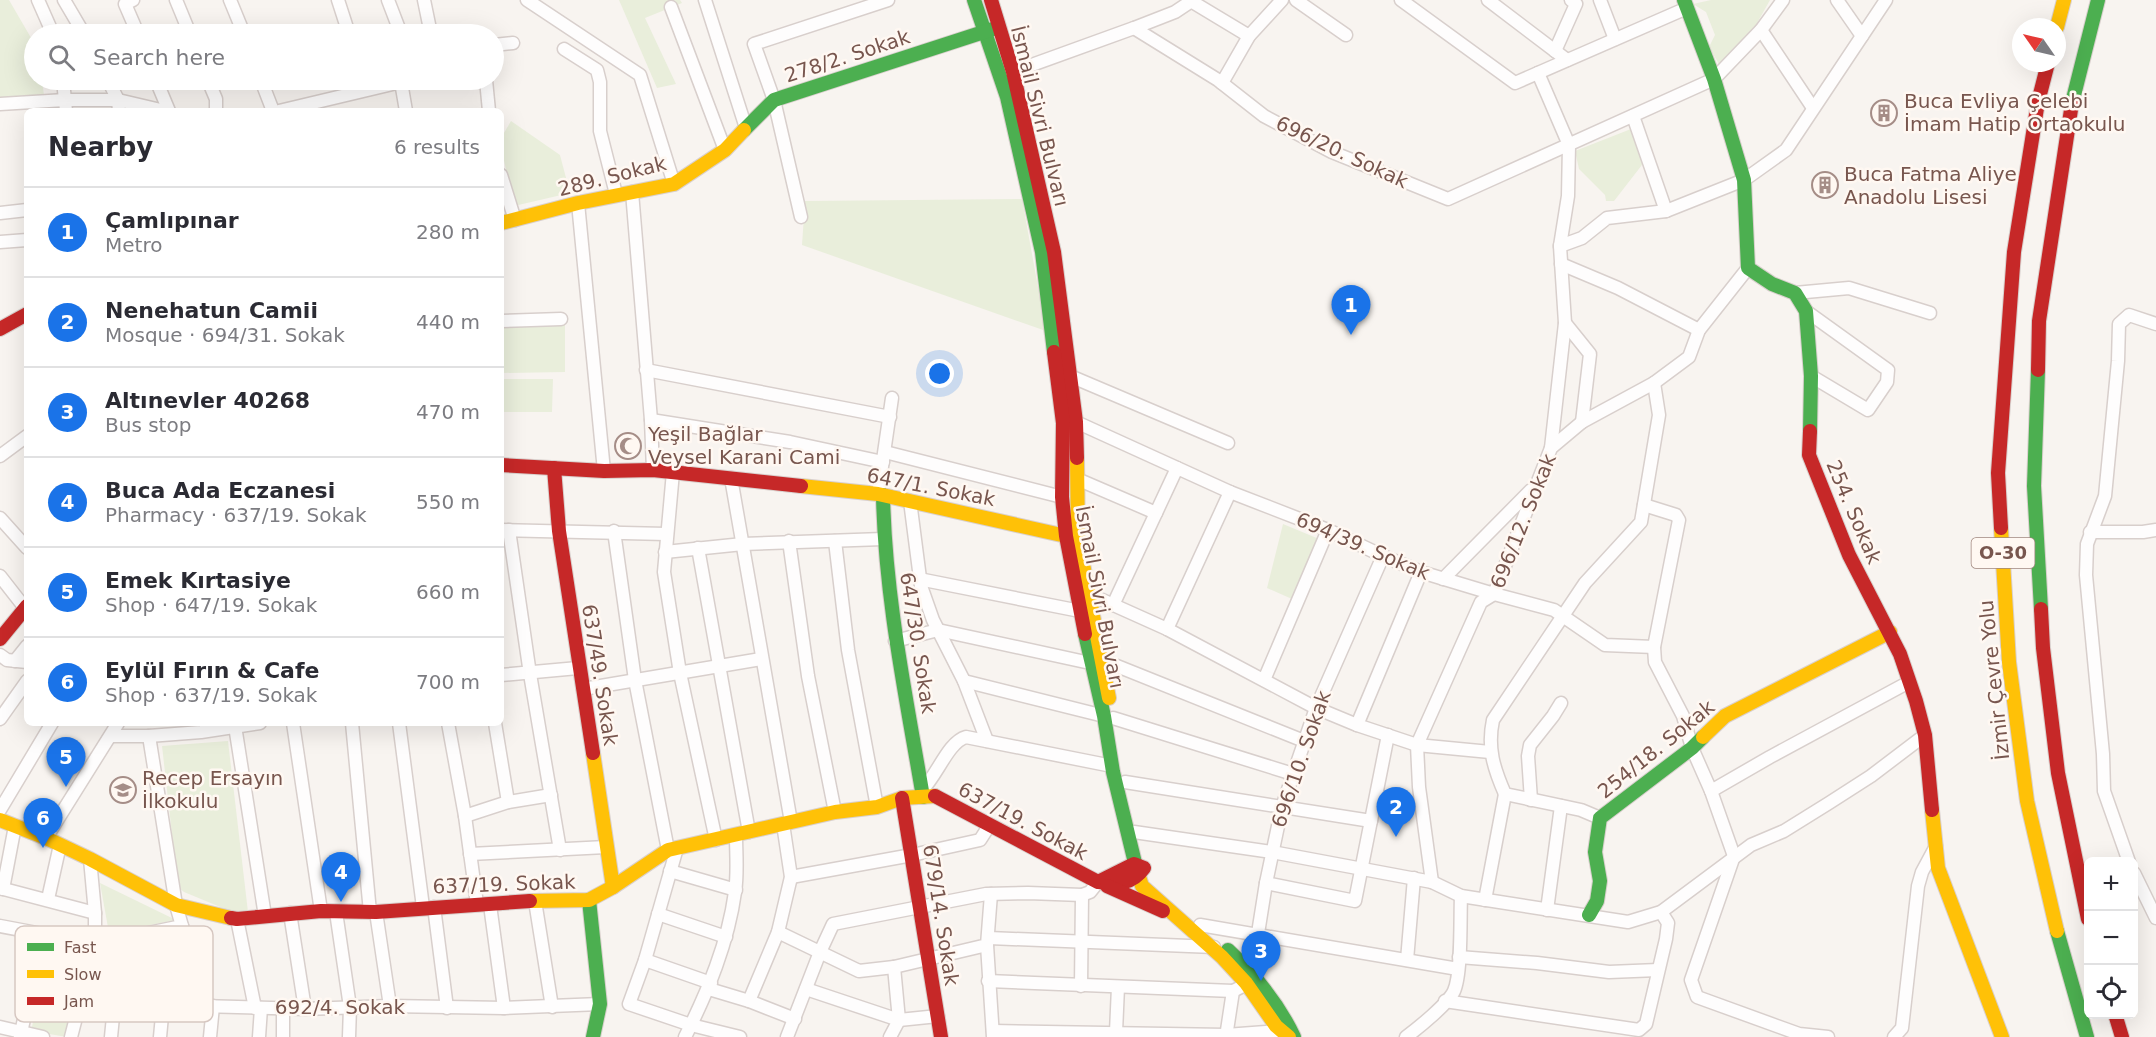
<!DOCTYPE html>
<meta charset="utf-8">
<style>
body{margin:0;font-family:"DejaVu Sans",sans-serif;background:#f7f7f7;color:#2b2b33}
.controls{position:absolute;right:18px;bottom:18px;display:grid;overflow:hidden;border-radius:9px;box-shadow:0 6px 24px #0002}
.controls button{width:54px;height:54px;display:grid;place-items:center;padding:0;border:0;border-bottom:2px solid #e1e1e2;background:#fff;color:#2b2b33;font:30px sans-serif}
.compass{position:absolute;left:2012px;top:18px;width:54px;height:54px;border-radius:50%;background:#fff;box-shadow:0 6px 24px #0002;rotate:304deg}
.you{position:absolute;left:940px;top:374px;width:21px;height:21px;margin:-15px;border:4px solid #fff;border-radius:50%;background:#1a73e8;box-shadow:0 0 0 9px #1a73e833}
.badge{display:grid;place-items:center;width:39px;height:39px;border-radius:50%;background:#1a73e8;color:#fff;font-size:20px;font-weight:700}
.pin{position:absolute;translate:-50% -50px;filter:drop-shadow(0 2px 3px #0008)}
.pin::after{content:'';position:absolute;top:32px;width:21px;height:18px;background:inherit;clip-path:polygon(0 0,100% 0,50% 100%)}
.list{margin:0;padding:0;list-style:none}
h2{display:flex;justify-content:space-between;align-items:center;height:78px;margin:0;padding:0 24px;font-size:26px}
h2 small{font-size:20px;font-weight:400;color:#7c7c81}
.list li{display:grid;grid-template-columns:39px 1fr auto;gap:18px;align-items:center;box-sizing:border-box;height:90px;padding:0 24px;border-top:2px solid #e1e1e2}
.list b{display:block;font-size:22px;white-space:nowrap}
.list p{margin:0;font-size:20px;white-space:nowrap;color:#7c7c81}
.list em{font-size:20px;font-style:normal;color:#7c7c81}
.icon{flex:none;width:33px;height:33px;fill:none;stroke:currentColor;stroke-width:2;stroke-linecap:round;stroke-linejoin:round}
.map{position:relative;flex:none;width:2156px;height:1037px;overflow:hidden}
.search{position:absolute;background:#fff;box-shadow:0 6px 24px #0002;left:24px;top:24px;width:480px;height:66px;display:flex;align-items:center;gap:15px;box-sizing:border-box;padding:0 21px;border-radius:33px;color:#7c7c81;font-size:22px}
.panel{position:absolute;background:#fff;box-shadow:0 6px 24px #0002;left:24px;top:108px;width:480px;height:618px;border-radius:9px}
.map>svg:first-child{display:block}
.green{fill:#e9eedb}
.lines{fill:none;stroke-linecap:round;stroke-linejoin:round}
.street-casing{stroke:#d8cfcc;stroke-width:15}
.fast-casing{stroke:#d9d0cd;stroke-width:16}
.slow-casing{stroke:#d9d0cd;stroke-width:16}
.jam-casing{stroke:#d9d0cd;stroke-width:16}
.street{stroke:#fefdfd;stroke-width:12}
.fast{stroke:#4caf50;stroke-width:14}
.slow{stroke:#ffc107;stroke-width:14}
.jam{stroke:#c62828;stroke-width:14}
.labels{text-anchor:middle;stroke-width:5;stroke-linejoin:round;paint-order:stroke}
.shield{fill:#fff8f2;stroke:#a0877f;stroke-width:1.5}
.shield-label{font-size:18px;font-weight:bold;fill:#78564e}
.street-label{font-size:20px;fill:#78564e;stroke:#fff8f2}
.poi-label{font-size:20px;fill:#78564e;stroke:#fff8f2;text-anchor:start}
.key{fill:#fff8f2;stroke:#d6c7c1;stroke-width:1.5}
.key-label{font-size:16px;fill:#78564e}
</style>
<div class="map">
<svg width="2156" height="1037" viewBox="0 0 2156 1037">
<rect width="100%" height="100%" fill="#f8f4f0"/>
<!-- green -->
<g class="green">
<polygon points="0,0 9,0 34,43 34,80 42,80 44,96 0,98"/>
<polygon points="619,0 680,0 682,3 645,18 676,84 657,88"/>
<polygon points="1711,0 1770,0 1756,25 1719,64 1709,47 1715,35 1706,12 1693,4"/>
<polygon points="511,121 560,155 570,193 514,206 501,147 501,138"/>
<polygon points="1631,129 1645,161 1614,201 1606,201 1605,195 1579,169 1575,151"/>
<polygon points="1022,199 1046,331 802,245 805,201"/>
<polygon points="565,324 565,372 501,373 501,325"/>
<polygon points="504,379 553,379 552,412 504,412"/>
<polygon points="1283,524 1319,539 1292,599 1267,588"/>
<polygon points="228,741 248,912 230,911 184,892 178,887 162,746"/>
<polygon points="100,883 176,920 109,933"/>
<polygon points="51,943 86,950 67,1037 31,1031"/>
</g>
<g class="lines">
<defs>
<g id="street">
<polyline points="38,0 53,34"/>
<polyline points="64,0 84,34"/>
<polyline points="133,0 125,4 138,34"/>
<polyline points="176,0 190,34"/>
<polyline points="230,0 244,34"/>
<polyline points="338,0 349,34"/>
<polyline points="388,0 401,34"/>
<polyline points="424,0 431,34"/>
<polyline points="527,0 640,75 674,184"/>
<polyline points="705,0 746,128"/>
<polyline points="1296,0 1346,35"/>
<polyline points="1401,0 1515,83 1687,8"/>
<polyline points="1488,0 1567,60"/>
<polyline points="1600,0 1615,39"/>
<polyline points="1837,0 1862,36"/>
<polyline points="1191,1 1249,36"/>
<polyline points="671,7 725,150"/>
<polyline points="1134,28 1218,80 1264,116 1332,152 1448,199 1714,79 1761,30 1783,0"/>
<polyline points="1761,30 1813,108"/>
<polyline points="494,45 513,43"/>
<polyline points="564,49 597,70 600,82 600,131 616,194"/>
<polyline points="1555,51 1576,4 1571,0"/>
<polyline points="1538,73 1569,145 1568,196 1560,246"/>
<polyline points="1007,74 1134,28 1175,12 1193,0"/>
<polyline points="63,80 66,111"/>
<polyline points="108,80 118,100 119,111"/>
<polyline points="156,80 169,111"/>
<polyline points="208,80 216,99 216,111"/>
<polyline points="261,80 273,111"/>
<polyline points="486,80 489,111"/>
<polyline points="1222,83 1249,36 1282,0"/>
<polyline points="0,104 65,100 118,100 165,111"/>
<polyline points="279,111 401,82"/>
<polyline points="406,111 401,82 411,80"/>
<polyline points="1633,116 1666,211"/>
<polyline points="501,175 515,220"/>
<polyline points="632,192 651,420 653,470"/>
<polyline points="578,203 604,471"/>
<polyline points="0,213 27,210"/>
<polyline points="801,217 774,100 754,44 888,0"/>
<polyline points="0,242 27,240"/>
<polyline points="1561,264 1618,288 1699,330"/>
<polyline points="1795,293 1849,288 1930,313"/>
<polyline points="1806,311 1888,370 1887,382 1868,410 1811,376"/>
<polyline points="501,321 561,319"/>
<polyline points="1565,323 1590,354 1582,422"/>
<polyline points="646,370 890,417"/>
<polyline points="1070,376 1228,443"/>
<polyline points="651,420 790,442 883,462"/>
<polyline points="1076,422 1230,492 1328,530 1383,556 1421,572 1494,594 1554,610 1605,645 1654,647"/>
<polyline points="1551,448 1565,323 1560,246 1582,238 1607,218 1666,211 1744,180 1786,150 1886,0"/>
<polyline points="885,452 1062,497"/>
<polyline points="0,456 27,436"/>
<polyline points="673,472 664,572 680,673 716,840"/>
<polyline points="731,478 791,822"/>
<polyline points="1077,479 1156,513"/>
<polyline points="878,494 892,398"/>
<polyline points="910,501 921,586 933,620 964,681 987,741"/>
<polyline points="1644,505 1676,515 1679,520 1654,647 1655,662 1683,716 1692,748 1711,791 1734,856 1691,980 1697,997 1799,1034 1828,1037"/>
<polyline points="0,518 27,548"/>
<polyline points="502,530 666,534"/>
<polyline points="509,530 530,674 560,850"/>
<polyline points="614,531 635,680 668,850"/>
<polyline points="2090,532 2143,532 2156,530"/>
<polyline points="789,541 808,676 835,812"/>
<polyline points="835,541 848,650 877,807"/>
<polyline points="698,548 749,832"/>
<polyline points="665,552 743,544 883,539"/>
<polyline points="0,576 25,608"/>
<polyline points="919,579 1080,611"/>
<polyline points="1443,579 1531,490"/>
<polyline points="1089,594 1167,629 1316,708 1357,725 1417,745 1490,752"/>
<polyline points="1113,605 1177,468"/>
<polyline points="1167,629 1230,492"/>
<polyline points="895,641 938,630 1090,663"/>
<polyline points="0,655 7,660 27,662"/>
<polyline points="1102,660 1304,741"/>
<polyline points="15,661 27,646"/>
<polyline points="501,675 578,668"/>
<polyline points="1264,680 1328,530"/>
<polyline points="964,681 1104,716"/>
<polyline points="583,689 761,659"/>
<polyline points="1113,718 1293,774"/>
<polyline points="0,719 27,681"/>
<polyline points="293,723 321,911"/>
<polyline points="352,723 370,912"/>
<polyline points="399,723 423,907"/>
<polyline points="448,723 465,816 477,904"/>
<polyline points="495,723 508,802"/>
<polyline points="1357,725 1421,572"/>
<polyline points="235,726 265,916"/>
<polyline points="112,736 149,736 201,732 260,723"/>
<polyline points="1125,782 1371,821"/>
<path d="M 922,790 C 937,776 948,742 966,737 L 1112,766"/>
<polyline points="1711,791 1770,757 1909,682"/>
<polyline points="1531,800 1528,756 1530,745 1553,716 1561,703"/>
<polyline points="0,810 52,723"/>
<polyline points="465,816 508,802 551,795"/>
<path d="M 1600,818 L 1581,810 L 1505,794 C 1494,769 1487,748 1493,720 L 1585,583 L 1641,522 L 1659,415 L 1654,383"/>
<polyline points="1134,832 1272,852 1432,882 1461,896 1628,922 1661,912 1751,845 1784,831 1829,803 1871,776 1925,735"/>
<polyline points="46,838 118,723"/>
<polyline points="677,848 645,960 629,1004 691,1025 740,1037"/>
<polyline points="470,854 606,847"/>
<polyline points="2129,862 2104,791 2103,754 2086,575 2087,544 2105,496 2118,361 2119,324 2129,315 2156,324"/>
<polyline points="670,871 736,890"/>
<polyline points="2134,873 2156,918"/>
<polyline points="791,877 912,855 980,840 989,826"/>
<polyline points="1432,882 1419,787 1417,745 1481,602 1494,594 1551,448 1582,422 1654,383 1689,357 1699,330 1748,268"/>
<polyline points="1266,883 1355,901 1388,735"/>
<polyline points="0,888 95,913"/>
<polyline points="3,889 15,826"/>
<polyline points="48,899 60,845"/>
<polyline points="1485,900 1505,794"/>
<polyline points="535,901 552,1007"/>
<polyline points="490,905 504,1008"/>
<polyline points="434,907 447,1008"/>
<polyline points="1547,910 1561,806"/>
<polyline points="336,912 350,1007 349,1037"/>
<polyline points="376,912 390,1006"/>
<polyline points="290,913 305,1009"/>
<polyline points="658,914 726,937"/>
<polyline points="237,919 255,1008"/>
<polyline points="1200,925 1458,969"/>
<polyline points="0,926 95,944 182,926 176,905 149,736"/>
<polyline points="182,926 203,1006"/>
<polyline points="778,932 859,971 894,967 987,945 991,894"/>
<polyline points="137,935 147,999"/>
<polyline points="989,938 1214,947"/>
<polyline points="987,945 993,1037"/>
<polyline points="1459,957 1537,963 1609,972 1658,970"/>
<polyline points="645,960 711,983"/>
<polyline points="1407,960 1414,878"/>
<polyline points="1252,971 1266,883 1282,807 1316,708 1383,556"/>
<polyline points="988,981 1233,991 1247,984"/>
<polyline points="1081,986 1082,895"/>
<polyline points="709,989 749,1001 795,1019"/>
<polyline points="806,989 899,1020 938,1016"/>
<path d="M 81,996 C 109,996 136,995 163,1005 L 305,1009 L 390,1006 L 504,1008 L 600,1004"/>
<polyline points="749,1001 778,932 791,877 783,824"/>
<polyline points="1445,1001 1639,1030 1646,1024 1666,939 1668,923 1661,912"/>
<polyline points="0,1027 43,1037"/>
<polyline points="993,1031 1226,1035 1280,1031"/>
<polyline points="1116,1032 1118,987"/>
<polyline points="20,1037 43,934"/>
<polyline points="71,1037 95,944 95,913 90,859"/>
<polyline points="111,1037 115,996"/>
<polyline points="160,1037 163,1005"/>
<polyline points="210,1037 213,1006"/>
<polyline points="259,1037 261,1008"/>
<polyline points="283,1037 283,1009"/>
<path d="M 685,1037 C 708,991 728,943 735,892 C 738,873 736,854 736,835"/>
<polyline points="787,1037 820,952 833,924 986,894 1028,893 1082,895 1090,892 1098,882"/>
<polyline points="890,1037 899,1020 894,967"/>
<polyline points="1226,1037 1233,991"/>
<path d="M 1406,1037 C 1418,1028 1448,1004 1454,991 C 1462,973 1460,918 1461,896"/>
<polyline points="1894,1037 1902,1028 1918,886 1922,872 1936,846"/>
</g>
<g id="fast">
<polyline points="974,0 1007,97 1042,252 1054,352"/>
<polyline points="1684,0 1714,79 1744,180 1748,268 1772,284 1795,293 1806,311 1811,376 1810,431"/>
<polyline points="2072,103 2098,0"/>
<polyline points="744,130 774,100 993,29"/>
<polyline points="2038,370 2034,486 2041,609"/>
<path d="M 883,495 C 885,597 906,696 923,797"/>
<polyline points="1085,634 1104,716 1113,772 1136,867"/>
<polyline points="589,900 600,1004 593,1037"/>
<polyline points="1589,915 1597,901 1600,881 1595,852 1600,818 1692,748 1703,737"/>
<polyline points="2057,931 2087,1037"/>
<path d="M 1228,950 C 1256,976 1278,1003 1294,1037"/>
</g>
<g id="slow">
<polyline points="2057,27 2064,0"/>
<polyline points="501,223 578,203 674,184 725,150 744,130"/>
<polyline points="1077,458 1078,538 1109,698"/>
<polyline points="801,486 878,494 1066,536"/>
<polyline points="2001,528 2009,662 2027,801 2057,931"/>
<polyline points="1703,737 1725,716 1890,632"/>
<polyline points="593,753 613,887"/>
<polyline points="1932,810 1938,868 2002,1037"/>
<polyline points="0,820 46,838 90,859 176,905 231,918"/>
<polyline points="1136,867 1142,886 1222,957 1246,983 1276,1026 1289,1037"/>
<polyline points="530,901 589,900 613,887 668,850 835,812 877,807 902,798 935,796"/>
</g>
<g id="jam">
<polyline points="991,0 1013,72 1054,252 1076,422 1077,458"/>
<polyline points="0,329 27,314"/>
<polyline points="1054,352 1063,423 1062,497 1066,536 1085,634"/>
<polyline points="2038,370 2039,321 2072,103"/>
<polyline points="1810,431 1809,455 1849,555 1900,654 1916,701 1925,735 1932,810"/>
<polyline points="501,465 604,471 653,470 801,486"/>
<polyline points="554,468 559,531 593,753"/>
<polyline points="2001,528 1998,473 2014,252 2038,102 2048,63"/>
<polyline points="2041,609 2043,648 2058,773 2088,919"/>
<polyline points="0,639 27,606"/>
<path d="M 935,796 L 1098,882 C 1118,884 1132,885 1144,868 L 1134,864 L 1098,882"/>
<polyline points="902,798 941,1037"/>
<polyline points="1107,886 1163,911"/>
<polyline points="231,918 237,919 321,911 376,912 530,901"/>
<polyline points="2115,1014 2122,1037"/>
</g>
</defs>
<!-- street casing -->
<use href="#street" class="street-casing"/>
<!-- fast casing -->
<use href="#fast" class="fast-casing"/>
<!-- slow casing -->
<use href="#slow" class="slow-casing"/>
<!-- jam casing -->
<use href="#jam" class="jam-casing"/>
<!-- street -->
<use href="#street" class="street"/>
<!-- fast -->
<use href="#fast" class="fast"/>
<!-- slow -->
<use href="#slow" class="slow"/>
<!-- jam -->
<use href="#jam" class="jam"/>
</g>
<!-- icons -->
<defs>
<symbol id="building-ring" viewBox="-11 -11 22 22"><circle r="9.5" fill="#fff8f2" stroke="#a58d87" stroke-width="1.5"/><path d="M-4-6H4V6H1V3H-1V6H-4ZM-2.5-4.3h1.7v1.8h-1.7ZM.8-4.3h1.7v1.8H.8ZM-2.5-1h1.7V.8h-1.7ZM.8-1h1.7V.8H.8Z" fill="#a58d87"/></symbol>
<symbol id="mosque-ring" viewBox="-11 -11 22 22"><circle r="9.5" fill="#fff8f2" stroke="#a58d87" stroke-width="1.5"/><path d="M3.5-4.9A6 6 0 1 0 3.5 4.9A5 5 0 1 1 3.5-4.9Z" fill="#a58d87"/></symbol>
<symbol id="school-ring" viewBox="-11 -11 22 22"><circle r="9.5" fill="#fff8f2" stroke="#a58d87" stroke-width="1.5"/><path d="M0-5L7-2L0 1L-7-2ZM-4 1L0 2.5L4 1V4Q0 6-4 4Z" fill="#a58d87"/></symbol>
</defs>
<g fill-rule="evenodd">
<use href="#building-ring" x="1869" y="98" width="30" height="30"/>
<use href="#building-ring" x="1810" y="170" width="30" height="30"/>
<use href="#mosque-ring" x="613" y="431" width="30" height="30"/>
<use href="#school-ring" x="108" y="775" width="30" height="30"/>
</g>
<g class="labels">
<!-- shield labels -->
<rect class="shield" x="1971.5" y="538" width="63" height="30" rx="4.5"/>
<g class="shield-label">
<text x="2003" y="559">O-30</text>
</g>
<!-- street labels -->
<g class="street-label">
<text transform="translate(847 56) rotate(-18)" y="7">278/2. Sokak</text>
<text transform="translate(1040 116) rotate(76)" y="7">İsmail Sivri Bulvarı</text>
<text transform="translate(1342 152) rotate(25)" y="7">696/20. Sokak</text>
<text transform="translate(612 176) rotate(-14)" y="7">289. Sokak</text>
<text transform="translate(931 487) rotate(11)" y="7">647/1. Sokak</text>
<text transform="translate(1854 512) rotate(67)" y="7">254. Sokak</text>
<text transform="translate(1523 521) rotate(-68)" y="7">696/12. Sokak</text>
<text transform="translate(1363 546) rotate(23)" y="7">694/39. Sokak</text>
<text transform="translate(1100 597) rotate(79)" y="7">İsmail Sivri Bulvarı</text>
<text transform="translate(918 643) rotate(81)" y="7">647/30. Sokak</text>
<text transform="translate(600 675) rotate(81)" y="7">637/49. Sokak</text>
<text transform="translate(1994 680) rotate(-96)" y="7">İzmir Çevre Yolu</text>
<text transform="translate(1656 749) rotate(-39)" y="7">254/18. Sokak</text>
<text transform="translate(1301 759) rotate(-71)" y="7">696/10. Sokak</text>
<text transform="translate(1023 821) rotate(28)" y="7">637/19. Sokak</text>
<text transform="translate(504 884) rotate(-2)" y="7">637/19. Sokak</text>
<text transform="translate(941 915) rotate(81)" y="7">679/14. Sokak</text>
<text x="340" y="1014">692/4. Sokak</text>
</g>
<!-- poi labels -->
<g class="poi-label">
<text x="1904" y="108">Buca Evliya Çelebi<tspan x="1904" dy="23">İmam Hatip Ortaokulu</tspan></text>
<text x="1844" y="181">Buca Fatma Aliye<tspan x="1844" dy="23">Anadolu Lisesi</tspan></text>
<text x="648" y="441">Yeşil Bağlar<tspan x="648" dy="23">Veysel Karani Cami</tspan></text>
<text x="142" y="785">Recep Ersayın<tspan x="142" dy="23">İlkokulu</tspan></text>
</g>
</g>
<!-- legend -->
<rect x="15" y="926" width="198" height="96" rx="9" class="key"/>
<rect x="27" y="943" width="27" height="8" fill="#4caf50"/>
<rect x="27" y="970" width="27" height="8" fill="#ffc107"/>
<rect x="27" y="997" width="27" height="8" fill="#c62828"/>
<g class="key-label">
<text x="64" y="953">Fast</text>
<text x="64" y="980">Slow</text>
<text x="64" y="1007">Jam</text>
</g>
</svg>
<div class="controls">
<button>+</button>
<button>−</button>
<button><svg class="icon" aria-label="locate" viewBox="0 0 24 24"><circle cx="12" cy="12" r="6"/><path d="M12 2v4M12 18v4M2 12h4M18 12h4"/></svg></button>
</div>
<svg class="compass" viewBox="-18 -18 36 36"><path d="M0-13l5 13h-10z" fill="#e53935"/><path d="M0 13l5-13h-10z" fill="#7c7c81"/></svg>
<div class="you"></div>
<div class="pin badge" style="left:1351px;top:335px">1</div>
<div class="pin badge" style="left:1396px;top:837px">2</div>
<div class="pin badge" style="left:1261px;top:981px">3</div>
<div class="pin badge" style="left:341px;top:902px">4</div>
<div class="pin badge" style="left:66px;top:787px">5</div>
<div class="pin badge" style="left:43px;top:848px">6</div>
<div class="search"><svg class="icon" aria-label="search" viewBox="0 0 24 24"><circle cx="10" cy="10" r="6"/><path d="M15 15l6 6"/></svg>Search here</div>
<section class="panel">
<h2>Nearby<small>6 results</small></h2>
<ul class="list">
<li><span class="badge">1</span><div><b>Çamlıpınar</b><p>Metro</p></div><em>280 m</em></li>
<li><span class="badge">2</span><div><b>Nenehatun Camii</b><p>Mosque · 694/31. Sokak</p></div><em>440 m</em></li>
<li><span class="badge">3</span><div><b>Altınevler 40268</b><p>Bus stop</p></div><em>470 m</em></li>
<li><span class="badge">4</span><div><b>Buca Ada Eczanesi</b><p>Pharmacy · 637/19. Sokak</p></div><em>550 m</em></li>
<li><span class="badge">5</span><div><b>Emek Kırtasiye</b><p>Shop · 647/19. Sokak</p></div><em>660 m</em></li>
<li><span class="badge">6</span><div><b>Eylül Fırın &amp; Cafe</b><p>Shop · 637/19. Sokak</p></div><em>700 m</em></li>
</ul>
</section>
</div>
